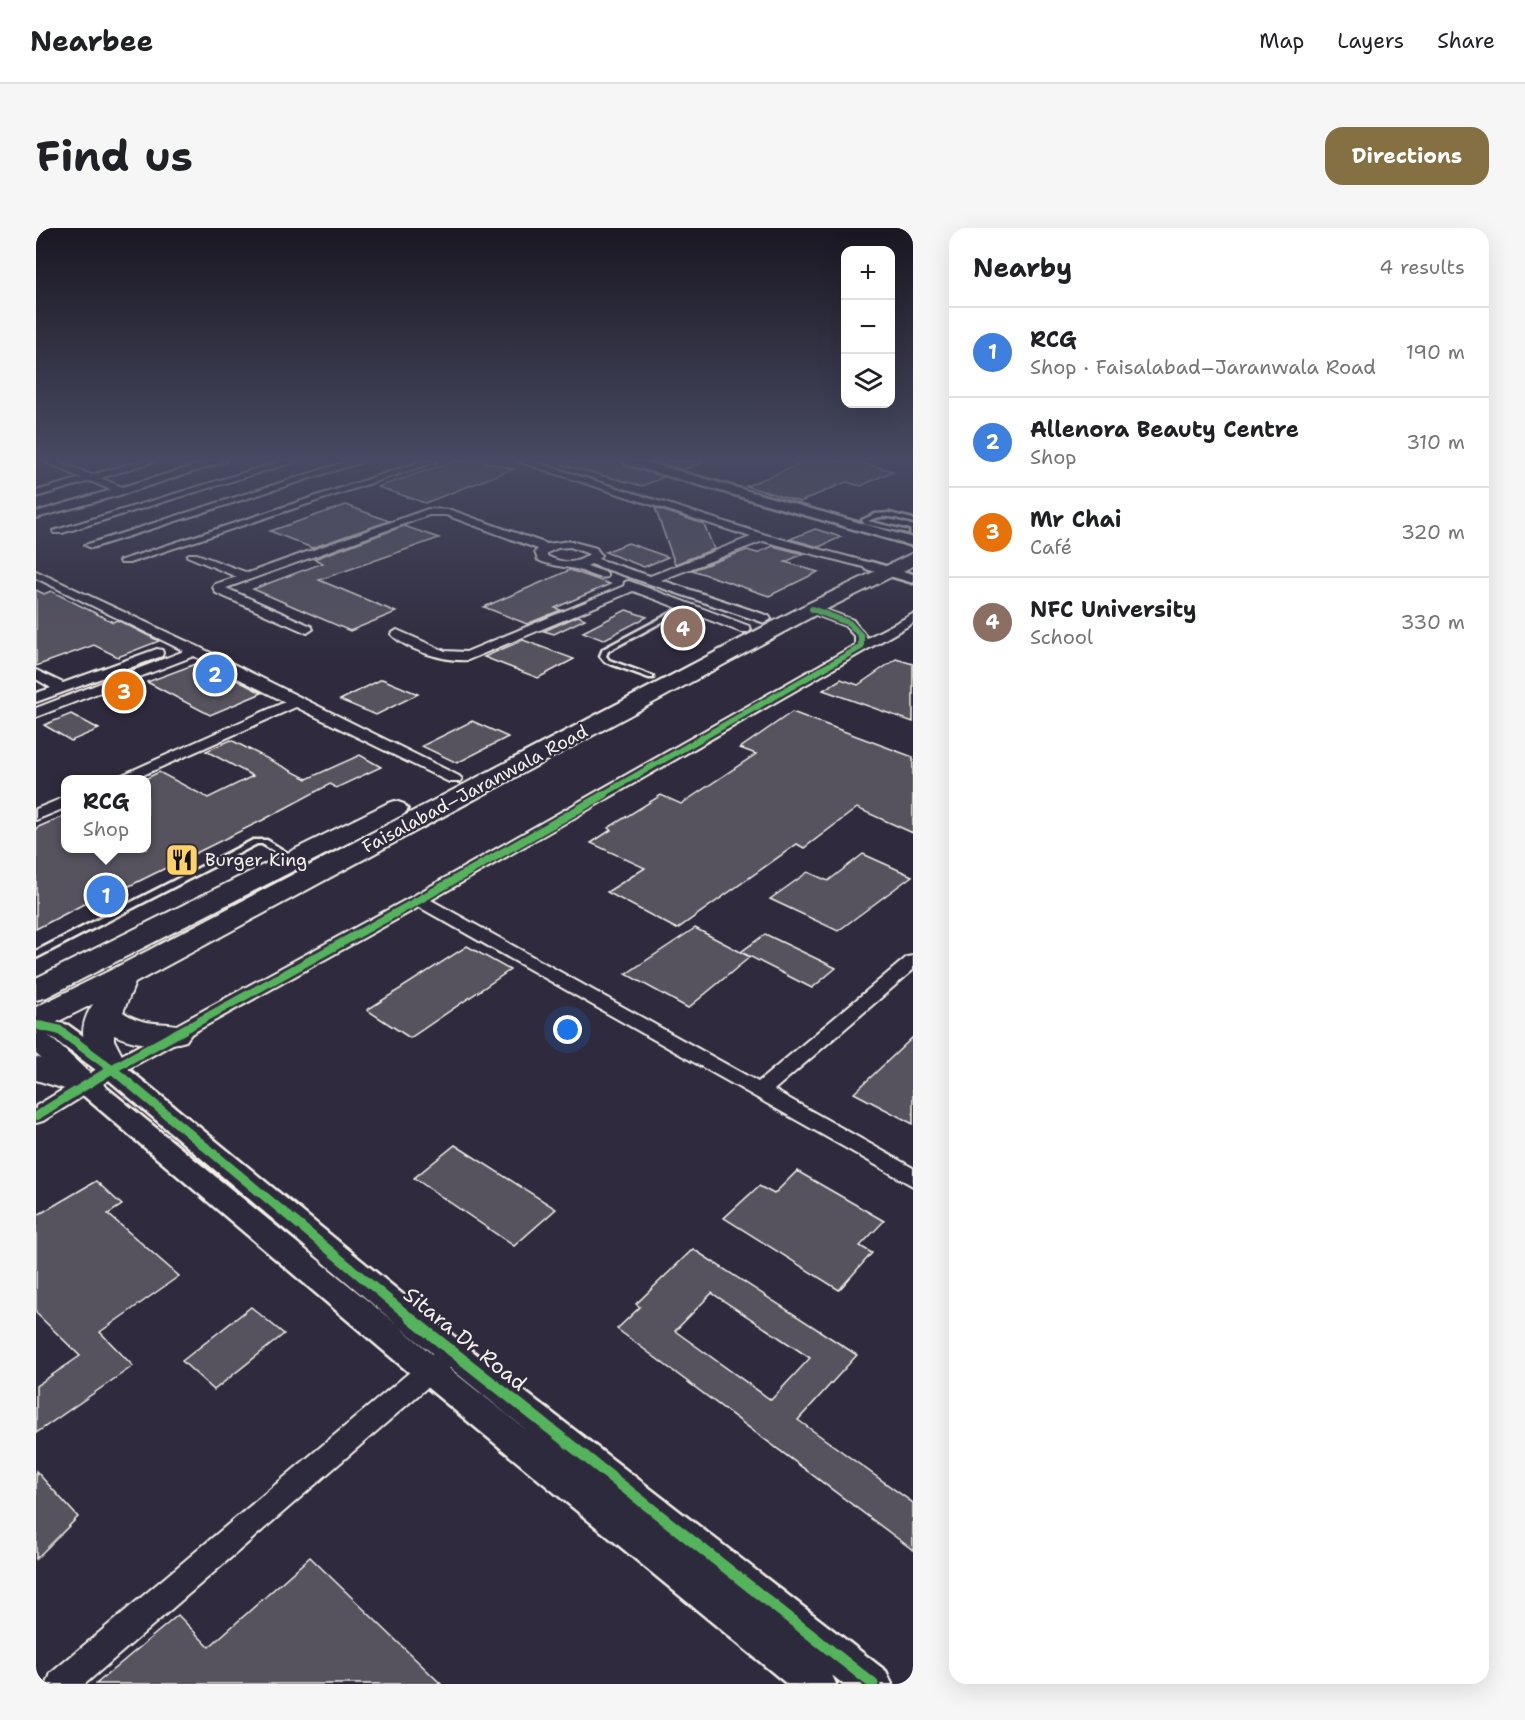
<!DOCTYPE html>
<meta charset="utf-8">
<style>
body{margin:0;font-family:"Shantell Sans",sans-serif;background:#f6f6f6;color:#202124}
.controls{position:absolute;right:18px;top:18px;display:grid;overflow:hidden;border-radius:12px;box-shadow:0 6px 24px #0002}
.controls button{width:54px;height:54px;display:grid;place-items:center;padding:0;border:0;border-bottom:2px solid #e0e0e0;background:#fff;color:#202124;font:30px sans-serif}
.you{position:absolute;left:532px;top:802px;width:21px;height:21px;margin:-15px;border:4px solid #fff;border-radius:50%;background:#1a73e8;box-shadow:0 0 0 9px #1a73e833}
.badge{display:grid;place-items:center;width:39px;height:39px;border-radius:50%;background:#847042;color:#fff;font-size:20px;font-weight:700}
.pin{position:absolute;translate:-50% -50%;border:3px solid #fff;box-shadow:0 2px 6px #0006}
.popup{position:absolute;left:25px;top:547px;width:90px;height:78px;box-sizing:border-box;display:grid;place-content:center;border-radius:12px;background:#fff;filter:drop-shadow(0 2px 4px #0005);font-size:20px;white-space:nowrap;color:#757577}
.popup b{font-size:22px;color:#202124}
.popup::after{content:'';position:absolute;left:50%;top:100%;margin-left:-12px;border:12px solid transparent;border-top-color:#fff}
.list{margin:0;padding:0;list-style:none}
h2{display:flex;justify-content:space-between;align-items:center;height:78px;margin:0;padding:0 24px;font-size:26px}
h2 small{font-size:20px;font-weight:400;color:#757577}
.list li{display:grid;grid-template-columns:39px 1fr auto;gap:18px;align-items:center;box-sizing:border-box;height:90px;padding:0 24px;border-top:2px solid #e0e0e0}
.list b{display:block;font-size:22px;white-space:nowrap}
.list p{margin:0;font-size:20px;white-space:nowrap;color:#757577}
.list em{font-size:20px;font-style:normal;color:#757577}
.icon{flex:none;width:33px;height:33px;fill:none;stroke:currentColor;stroke-width:2;stroke-linecap:round;stroke-linejoin:round}
.map{position:relative;flex:none;width:877px;height:1456px;overflow:hidden;border-radius:18px}
header{display:flex;align-items:center;gap:36px;box-sizing:border-box;height:84px;padding:0 30px;background:#fff;border-bottom:2px solid #e0e0e0}
header strong{font-size:28px}
nav{display:flex;gap:33px;margin-inline-start:auto;font-size:21px}
.intro{display:flex;align-items:center;justify-content:space-between;box-sizing:border-box;height:144px;padding:0 36px}
h1{margin:0;font-size:42px}
.button{padding:15px 27px;border-radius:18px;background:#847042;color:#fff;font-size:21px;font-weight:700}
main{display:flex;gap:36px;padding:0 36px}
aside{flex:1;background:#fff;border-radius:18px;box-shadow:0 6px 24px #0002}
.map>svg:first-child{display:block}
.building{fill:#56525f;stroke:#f4f1e8;stroke-width:1.5;fill-rule:evenodd}
.lines{fill:none;stroke-linecap:round;stroke-linejoin:round}
.service-casing{stroke:#f4f1e8;stroke-width:5}
.minor-casing{stroke:#f4f1e8;stroke-width:4}
.tertiary-casing{stroke:#f4f1e8;stroke-width:5}
.primary-casing{stroke:#f4f1e8;stroke-width:4}
.service{fill:#2f2a3d;fill-rule:evenodd}
.minor{fill:#2f2a3d;fill-rule:evenodd}
.tertiary{fill:#2f2a3d;fill-rule:evenodd}
.primary{fill:#2f2a3d;fill-rule:evenodd}
.cycleway-far3-casing{stroke:#2f2a3d;stroke-width:9}
.cycleway-far2-casing{stroke:#2f2a3d;stroke-width:11}
.cycleway-far1-casing{stroke:#2f2a3d;stroke-width:13}
.cycleway-casing{stroke:#2f2a3d;stroke-width:15}
.cycleway-far3{stroke:#56b35d;stroke-width:6}
.cycleway-far2{stroke:#56b35d;stroke-width:8}
.cycleway-far1{stroke:#56b35d;stroke-width:9}
.cycleway{stroke:#56b35d;stroke-width:11}
.labels{text-anchor:middle;stroke-width:5;stroke-linejoin:round;paint-order:stroke}
.street-label{font-size:18px;fill:#f4f1e8;stroke:#2f2a3d}
.poi-label{font-size:18px;fill:#f4f1e8;stroke:#2f2a3d;text-anchor:start}
.near-street-label{font-size:21px;fill:#f4f1e8;stroke:#2f2a3d}
</style>
<header>
<strong>Nearbee</strong>
<nav><a>Map</a><a>Layers</a><a>Share</a></nav>
</header>
<div class="intro"><h1>Find us</h1><a class="button">Directions</a></div>
<main>
<div class="map">
<svg width="877" height="1456" viewBox="0 0 877 1456">
<rect width="100%" height="100%" fill="#2f2a3d"/>
<filter id="ink" filterUnits="userSpaceOnUse"><feTurbulence type="fractalNoise" baseFrequency=".0167" numOctaves="2"/><feDisplacementMap in="SourceGraphic" scale="12" xChannelSelector="R" yChannelSelector="G"/><feConvolveMatrix kernelMatrix="1 2 1 2 8 2 1 2 1" color-interpolation-filters="sRGB"/></filter>
<g filter="url(#ink)">
<!-- building -->
<g class="building">
<polygon points="419,233 446,233 477,241 389,275 342,259"/>
<polygon points="528,233 586,233 589,238 628,249 606,258 527,237"/>
<polygon points="615,233 667,233 668,234 647,242"/>
<polygon points="771,233 818,233 857,243 825,258 810,254 764,274 710,258"/>
<polygon points="310,277 353,293 276,320 234,303"/>
<polygon points="619,280 668,296 678,321 639,336"/>
<polygon points="368,298 403,310 283,352 360,384 314,403 217,361 287,335 278,331"/>
<polygon points="779,301 805,309 783,319 754,311"/>
<polygon points="592,315 632,329 608,339 569,324"/>
<polygon points="737,318 767,326 749,334 782,344 733,368 656,342 711,322 721,325"/>
<polygon points="534,342 574,356 519,380 525,382 491,396 448,379"/>
<polygon points="0,362 8,366 15,363 77,394 81,392 123,413 82,429 58,417 0,438"/>
<polygon points="590,382 611,389 567,412 547,404"/>
<polygon points="542,388 549,391 518,406 508,403"/>
<polygon points="487,412 538,431 502,450 448,429"/>
<polygon points="860,431 877,436 877,494 787,462 805,451 822,457"/>
<polygon points="165,434 226,465 174,487 111,454"/>
<polygon points="346,451 382,466 340,487 304,472"/>
<polygon points="756,484 877,529 877,605 821,580 768,620 761,616 641,701 571,664 609,640 555,615 575,602 572,600 625,567 645,576 720,526 704,520"/>
<polygon points="35,486 63,501 35,513 8,497"/>
<polygon points="436,493 472,509 421,535 386,518"/>
<polygon points="195,512 271,551 324,527 345,539 300,560 294,556 227,592 75,667 71,664 0,701 0,600 30,587 30,621 111,621 111,550 123,544 172,570 217,548 170,523"/>
<polygon points="827,626 876,648 802,703 734,671 772,644 792,653"/>
<polygon points="659,700 714,729 652,780 590,746"/>
<polygon points="729,706 800,740 776,760 705,724"/>
<polygon points="431,718 474,742 374,810 331,782"/>
<polygon points="877,809 877,896 818,865"/>
<polygon points="419,917 520,981 478,1018 378,950"/>
<polygon points="761,943 848,993 824,1018 836,1025 803,1062 688,990 723,958 738,966"/>
<polygon points="60,953 86,977 72,986 143,1048 64,1104 97,1138 0,1205 0,1158 44,1128 0,1085 0,988"/>
<path d="M 657,1021 L 821,1127 L 762,1192 L 877,1275 L 877,1322 L 581,1101 L 604,1079 L 600,1076 ZM 676,1065 L 774,1130 L 735,1172 L 639,1103 Z"/>
<polygon points="215,1079 248,1106 178,1162 146,1133"/>
<polygon points="0,1243 42,1289 0,1331"/>
<polygon points="274,1329 405,1456 60,1456 142,1387 173,1419"/>
</g>
<g class="lines">
<defs>
<g id="service">
<path d="M 853,285 L 877,291 L 877,295 C 861,290 848,285 832,293 L 872,303 L 872,305 L 829,296 L 826,292 L 839,286 Z"/>
<polygon points="650,377 652,378 652,380 572,423 570,428 573,432 617,448 617,450 613,450 569,434 564,428 567,421"/>
<polygon points="217,612 231,612 263,632 259,634 256,634 226,616 221,616 0,730 0,723"/>
</g>
<g id="minor">
<polygon points="8,233 21,233 56,247 104,233 119,233 65,250 86,259 175,233 190,233 91,265 0,290 0,284 75,262 54,253 0,269 0,263 45,250"/>
<polygon points="246,233 261,233 26,305 18,305 17,303"/>
<polygon points="313,233 328,233 59,319 55,320 49,317"/>
<polygon points="387,233 402,233 93,335 85,335 83,333"/>
<path d="M 481,233 L 496,233 L 730,307 L 839,336 L 841,338 L 835,341 L 727,313 L 625,352 L 733,388 L 735,391 L 729,395 L 555,336 L 551,338 L 571,345 L 571,349 C 560,352 550,343 539,341 C 526,338 514,338 502,332 L 499,324 L 502,321 L 410,287 L 393,287 L 190,360 L 275,398 L 277,401 L 271,405 L 180,365 L 177,359 L 179,356 L 201,349 L 151,328 L 153,326 L 161,326 L 212,345 L 392,281 L 415,282 L 511,316 L 534,313 L 560,320 L 565,327 L 562,331 L 614,348 L 715,309 ZM 534,319 L 553,326 C 541,337 525,335 511,328 L 511,325 L 522,320 Z"/>
<polygon points="0,343 165,420 423,548 426,551 423,554 413,554 260,479 96,552 75,552 249,474 158,428 0,489 0,480 148,423 0,350"/>
<path d="M 593,353 L 713,398 L 715,401 L 713,404 L 705,404 L 597,363 L 432,432 C 410,434 370,422 355,406 L 361,402 L 409,423 L 430,424 L 588,358 L 589,354 Z"/>
<polygon points="776,377 817,392 831,410 877,386 877,395 395,672 722,854 871,729 877,728 877,742 738,862 877,940 877,958 383,679 83,846 7,893 0,895 0,878 69,836 377,668 819,417 819,409 809,398 772,384 772,378"/>
<polygon points="121,421 126,422 127,425 126,428 0,474 0,465 15,460 0,451 0,442 27,455"/>
<polygon points="29,569 29,580 0,592 0,581"/>
<polygon points="415,1114 424,1117 427,1124 424,1131 49,1456 11,1456 15,1445 406,1117"/>
</g>
<g id="tertiary">
<polygon points="588,233 607,233 877,310 877,318 590,236"/>
<polygon points="835,334 877,346 877,355 830,341 828,338 830,335"/>
<path d="M 0,789 L 32,797 L 85,835 L 426,1115 L 850,1443 L 856,1456 L 807,1456 L 796,1447 L 800,1456 L 751,1456 L 382,1152 L 42,863 L 0,826 ZM 12,807 L 67,847 L 404,1133 L 494,1205 L 60,851 Z"/>
</g>
<g id="primary">
<path d="M 877,325 L 877,338 L 783,385 L 99,755 L 87,784 C 110,800 126,792 150,799 L 155,806 L 150,813 C 126,820 101,817 78,807 L 78,812 L 93,841 L 88,849 L 76,852 L 64,849 C 48,823 39,803 57,776 L 11,799 L 0,802 L 0,779 L 75,742 L 769,377 Z"/>
<polygon points="359,573 368,576 372,581 368,586 11,769 0,772 0,750 350,576"/>
<polygon points="0,829 63,849 68,857 63,865 51,868 0,852"/>
</g>
</defs>
<!-- service casing -->
<use href="#service" class="service-casing"/>
<!-- minor casing -->
<use href="#minor" class="minor-casing"/>
<!-- tertiary casing -->
<use href="#tertiary" class="tertiary-casing"/>
<!-- primary casing -->
<use href="#primary" class="primary-casing"/>
<!-- service -->
<use href="#service" class="service"/>
<!-- minor -->
<use href="#minor" class="minor"/>
<!-- tertiary -->
<use href="#tertiary" class="tertiary"/>
<!-- primary -->
<use href="#primary" class="primary"/>
<defs>
<polyline id="cycleway-far3" points="566,567 825,419 825,408 813,395 776,381"/>
<g id="cycleway-far2">
<polyline points="0,797 12,800"/>
<polyline points="151,800 383,672 569,566"/>
</g>
<g id="cycleway-far1">
<polyline points="5,798 23,802 76,841 376,1091"/>
<polyline points="0,888 76,841 154,798"/>
</g>
<polyline id="cycleway" points="374,1090 837,1456"/>
</defs>
<!-- cycleway-far3 casing -->
<use href="#cycleway-far3" class="cycleway-far3-casing"/>
<!-- cycleway-far2 casing -->
<use href="#cycleway-far2" class="cycleway-far2-casing"/>
<!-- cycleway-far1 casing -->
<use href="#cycleway-far1" class="cycleway-far1-casing"/>
<!-- cycleway casing -->
<use href="#cycleway" class="cycleway-casing"/>
<!-- cycleway-far3 -->
<use href="#cycleway-far3" class="cycleway-far3"/>
<!-- cycleway-far2 -->
<use href="#cycleway-far2" class="cycleway-far2"/>
<!-- cycleway-far1 -->
<use href="#cycleway-far1" class="cycleway-far1"/>
<!-- cycleway -->
<use href="#cycleway" class="cycleway"/>
</g>
</g>
<!-- sky -->
<linearGradient id="sky" x2="0" y2="1"><stop stop-color="#1a1722"/><stop offset="0.53" stop-color="#474a62"/><stop offset="1" stop-color="#474a62" stop-opacity="0"/></linearGradient>
<rect width="877" height="437" fill="url(#sky)"/>
<!-- icons -->
<defs>
<symbol id="restaurant-square" viewBox="-11 -11 22 22"><rect x="-9" y="-9" width="18" height="18" rx="4" fill="#ffd166" stroke="#2f2a3d"/><path d="M-5-6h1v4h1v-4h1v4h1v-4h1v5L-1.5 .5V6h-2V.5L-5-1ZM5-6V6H3V1.5H1.5Q1.5-4 5-6Z" fill="#111"/></symbol>
</defs>
<g fill-rule="evenodd">
<use href="#restaurant-square" x="127" y="613" width="38" height="38"/>
</g>
<g class="labels">
<!-- street labels -->
<g class="street-label">
<text transform="translate(439 561) rotate(-28)" y="6">Faisalabad–Jaranwala Road</text>
</g>
<!-- poi labels -->
<g class="poi-label">
<text x="169" y="638">Burger King</text>
</g>
<!-- near-street labels -->
<g class="near-street-label">
<text transform="translate(429 1111) rotate(39)" y="7">Sitara Dr Road</text>
</g>
</g>
</svg>
<div class="controls">
<button>+</button>
<button>−</button>
<button><svg class="icon" aria-label="layers" viewBox="0 0 24 24"><path d="M12 4l9 5-9 5-9-5zM3 14l9 5 9-5"/></svg></button>
</div>
<div class="you"></div>
<div class="pin badge" style="left:70px;top:667px;background:#3f7fe0">1</div>
<div class="popup"><b>RCG</b>Shop</div>
<div class="pin badge" style="left:179px;top:446px;background:#3f7fe0">2</div>
<div class="pin badge" style="left:88px;top:463px;background:#e8710a">3</div>
<div class="pin badge" style="left:647px;top:400px;background:#8d6e63">4</div>
</div>
<aside>
<h2>Nearby<small>4 results</small></h2>
<ul class="list">
<li><span class="badge" style="background:#3f7fe0">1</span><div><b>RCG</b><p>Shop · Faisalabad–Jaranwala Road</p></div><em>190 m</em></li>
<li><span class="badge" style="background:#3f7fe0">2</span><div><b>Allenora Beauty Centre</b><p>Shop</p></div><em>310 m</em></li>
<li><span class="badge" style="background:#e8710a">3</span><div><b>Mr Chai</b><p>Café</p></div><em>320 m</em></li>
<li><span class="badge" style="background:#8d6e63">4</span><div><b>NFC University</b><p>School</p></div><em>330 m</em></li>
</ul>
</aside>
</main>
